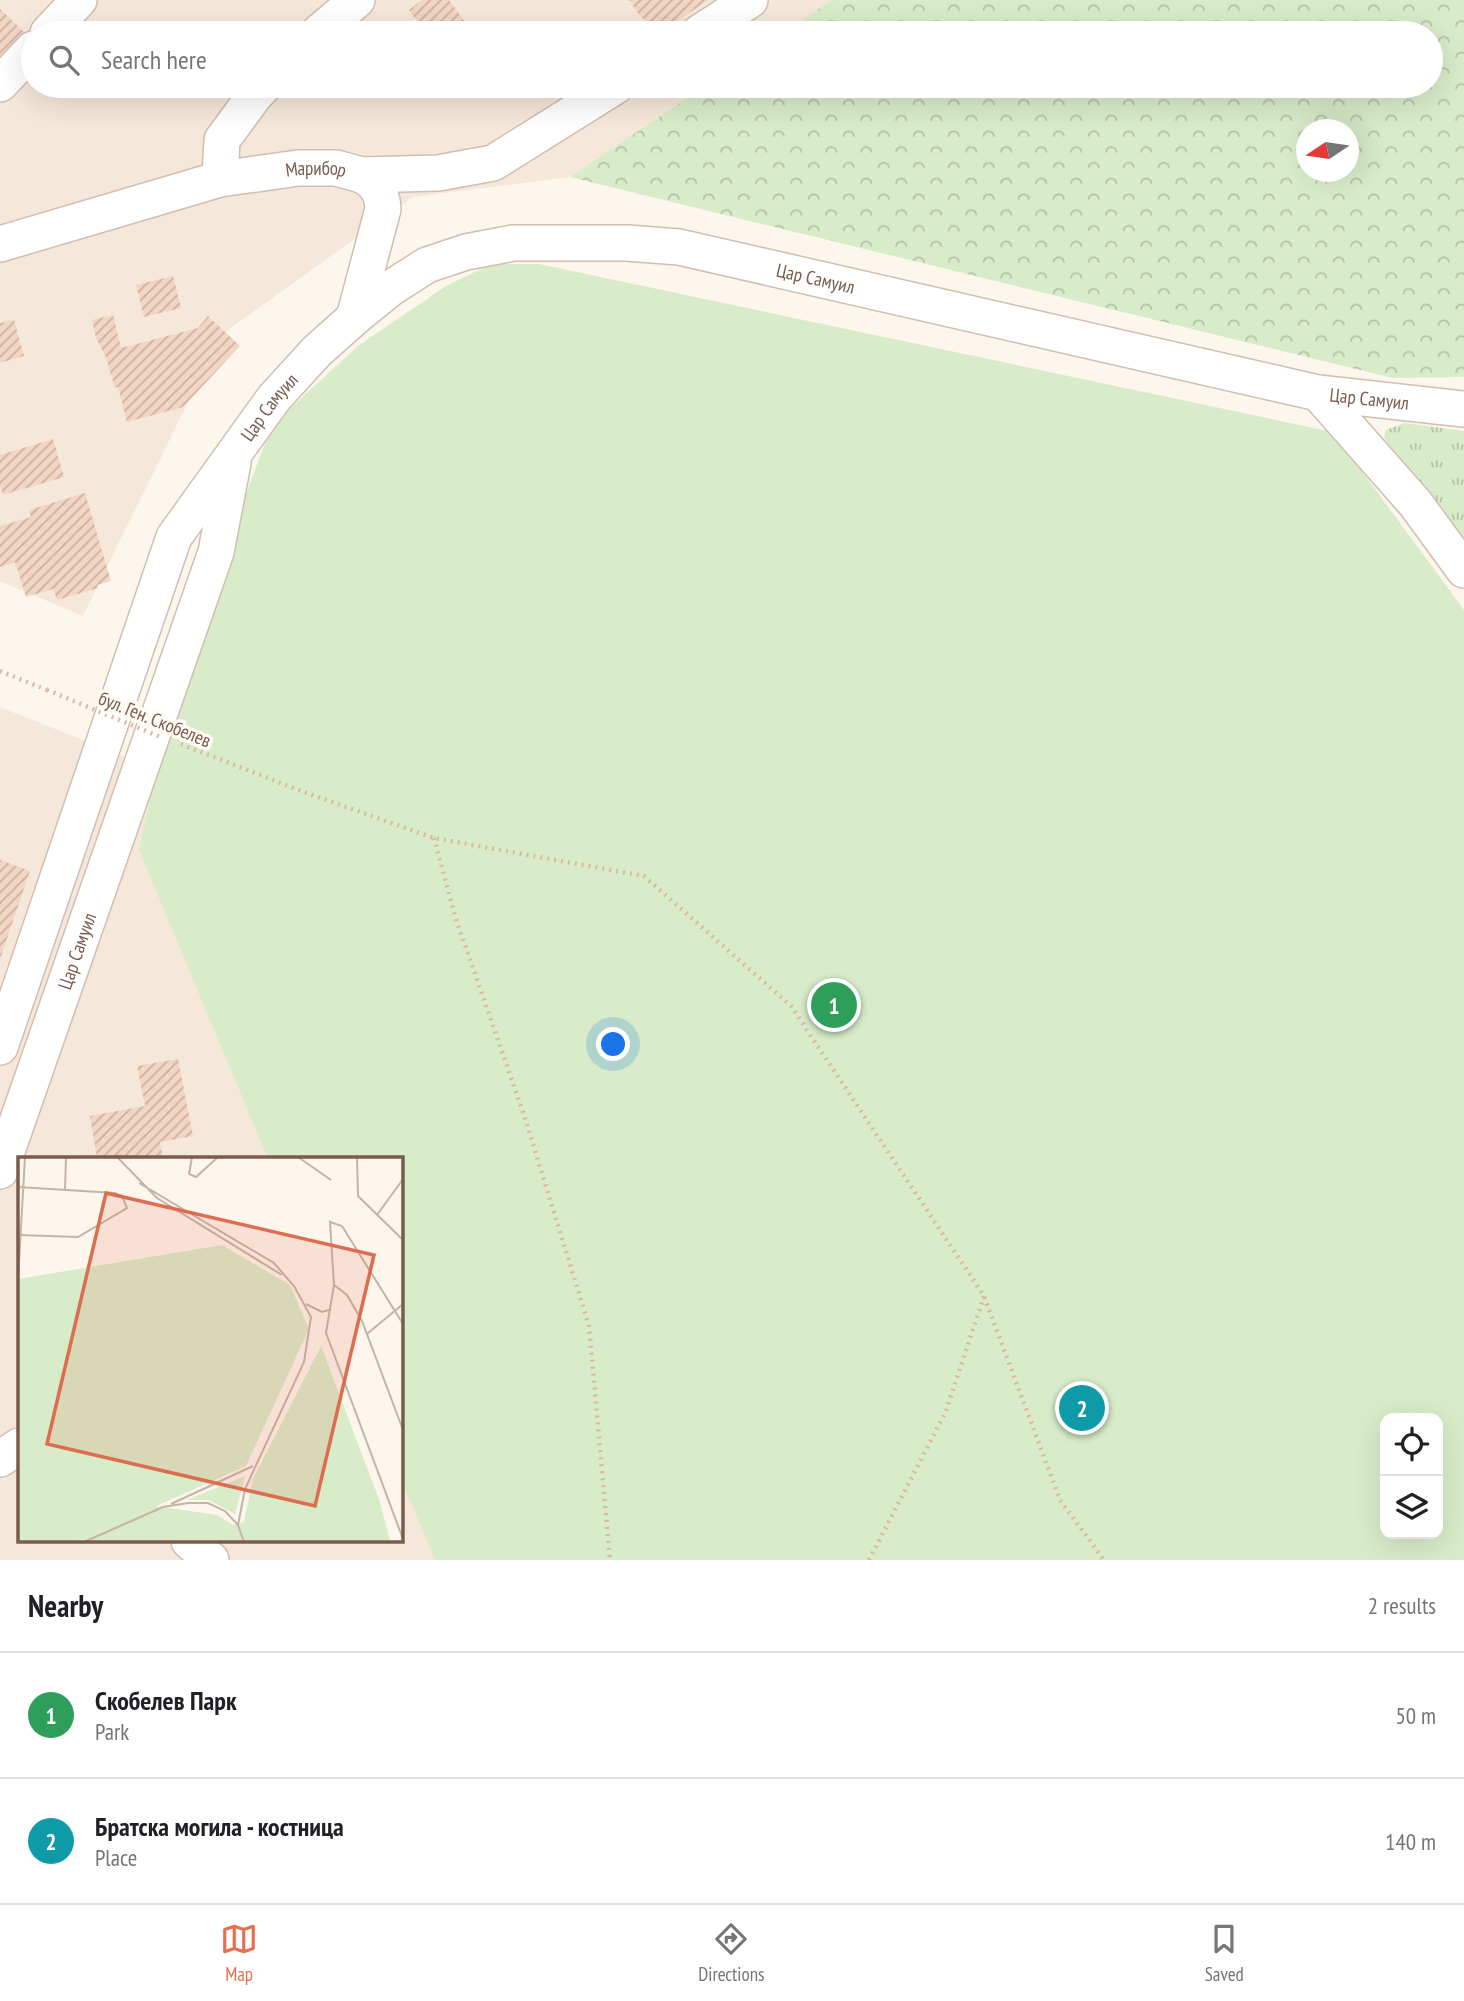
<!DOCTYPE html>
<meta charset="utf-8">
<style>
body{margin:0;font-family:"PT Sans Narrow",sans-serif;background:#f2f2f2;color:#202124}
.controls{position:absolute;right:21px;bottom:21px;display:grid;overflow:hidden;border-radius:14px;box-shadow:0 7px 28px #0002}
.controls button{width:63px;height:63px;display:grid;place-items:center;padding:0;border:0;border-bottom:2px solid #e0e0e0;background:#fff;color:#202124;font:35px sans-serif}
.compass{position:absolute;left:1296px;top:119px;width:63px;height:63px;border-radius:50%;background:#fff;box-shadow:0 7px 28px #0002;rotate:257deg}
.you{position:absolute;left:614px;top:1045px;width:24px;height:24px;margin:-18px;border:5px solid #fff;border-radius:50%;background:#1a73e8;box-shadow:0 0 0 10px #1a73e833}
.badge{display:grid;place-items:center;width:46px;height:46px;border-radius:50%;background:#e76f51;color:#fff;font-size:23px;font-weight:700}
.pin{position:absolute;translate:-50% -50%;border:4px solid #fff;box-shadow:0 2px 7px #0006}
.list{margin:0;padding:0;list-style:none}
h2{display:flex;justify-content:space-between;align-items:center;height:91px;margin:0;padding:0 28px;font-size:30px}
h2 small{font-size:23px;font-weight:400;color:#757577}
.list li{display:grid;grid-template-columns:46px 1fr auto;gap:21px;align-items:center;box-sizing:border-box;height:126px;padding:0 28px;border-top:2px solid #e0e0e0}
.list b{display:block;font-size:26px;white-space:nowrap}
.list p{margin:0;font-size:23px;white-space:nowrap;color:#757577}
.list em{font-size:23px;font-style:normal;color:#757577}
.icon{flex:none;width:38px;height:38px;fill:none;stroke:currentColor;stroke-width:2;stroke-linecap:round;stroke-linejoin:round}
.map{position:relative;flex:none;width:1464px;height:1560px;overflow:hidden}
.search{position:absolute;background:#fff;box-shadow:0 7px 28px #0002;left:21px;right:21px;top:21px;height:77px;display:flex;align-items:center;gap:18px;box-sizing:border-box;padding:0 24px;border-radius:38px;color:#757577;font-size:26px}
.sheet{height:343px;background:#fff}
nav{display:flex;justify-content:space-around;align-items:center;box-sizing:border-box;height:98px;border-top:2px solid #e0e0e0;background:#fff;font-size:19px;color:#757577}
nav a{display:grid;justify-items:center;gap:4px}
nav .on{color:#e76f51}
.map>svg:first-child{display:block}
.residential{fill:#f5e8da}
.grass{fill:url(#grass-tufts)}
.forest{fill:url(#forest-crowns);fill-rule:evenodd}
.park{fill:#d8ecc9;fill-rule:evenodd}
.building{fill:url(#building-hatch)}
.lines{fill:none;stroke-linecap:round;stroke-linejoin:round}
.minor-casing{stroke:#d1beb0;stroke-width:38}
.path{stroke:#d9b8a5;stroke-width:4.5;stroke-dasharray:2 5;stroke-linecap:butt}
.minor{stroke:#fff;stroke-width:35}
.path-bridge{stroke:#d9b8a5;stroke-width:4.5;stroke-dasharray:2 5;stroke-linecap:butt}
.labels{text-anchor:middle;stroke-width:7;stroke-linejoin:round;paint-order:stroke}
.street-label{font-size:19px;fill:#7a5c4d;stroke:#fffaf3}
.inset-road{fill:none;stroke:#c5b3a7;stroke-width:2}
.view{fill:#dc6d51;fill-opacity:0.15;stroke:#dc6d51;stroke-width:3.5}
.inset-edge{fill:none;stroke:#7a5c4d;stroke-width:3.5}
</style>
<div class="map">
<svg width="1464" height="1560" viewBox="0 0 1464 1560">
<defs>
<pattern id="grass-tufts" width="24" height="20" patternUnits="userSpaceOnUse" patternTransform="scale(1.75)"><rect width="24" height="20" fill="#d8ecc9"/><path d="M3 7l-1-3M5 7V3M7 7l1-3M15 17l-1-3M17 17v-4M19 17l1-3" fill="none" stroke="#b4c2a5"/></pattern>
<pattern id="forest-crowns" width="20" height="18" patternUnits="userSpaceOnUse" patternTransform="scale(1.75)"><rect width="20" height="18" fill="#d8ecc9"/><path d="M2 6a3 3 0 1 1 6 0M12 15a3 3 0 1 1 6 0" fill="none" stroke="#b4c2a5"/></pattern>
<pattern id="building-hatch" width="6" height="6" patternUnits="userSpaceOnUse" patternTransform="scale(1.75)"><rect width="6" height="6" fill="#f3d5c3"/><path d="M-1 1l2-2M0 6l6-6M5 7l2-2" fill="none" stroke="#cab0a1"/></pattern>
</defs>
<rect width="100%" height="100%" fill="#fdf6ec"/>
<!-- residential -->
<g class="residential">
<polygon points="0,0 832,0 783,33 33,33 33,86 705,86 570,177 413,197 221,335 83,616 0,581"/>
<polygon points="0,707 158,770 299,1159 19,1159 19,1541 401,1541 401,1437 445,1560 0,1560"/>
</g>
<!-- grass -->
<polygon class="grass" points="1404,423 1464,431 1464,549 1384,438 1386,430"/>
<!-- forest -->
<path class="forest" d="M 832,0 L 1464,0 L 1464,377 L 1393,378 L 570,177 L 705,86 L 1431,86 L 1431,33 L 783,33 ZM 1306,130 L 1348,130 L 1348,172 L 1306,172 Z"/>
<!-- park -->
<path class="park" d="M 491,264 L 539,264 L 1333,432 L 1464,610 L 1464,1560 L 435,1560 L 401,1478 L 401,1159 L 268,1159 L 139,850 L 179,671 L 272,425 L 358,346 L 446,286 ZM 1385,1418 L 1438,1418 L 1438,1534 L 1385,1534 Z"/>
<!-- building -->
<g class="building">
<polygon points="422,0 449,0 467,25 455,33 425,33 409,10"/>
<polygon points="629,0 708,0 660,33 640,16"/>
<polygon points="0,9 26,34 0,61"/>
<polygon points="173,276 181,308 144,317 136,285"/>
<polygon points="113,315 121,348 198,328 208,316 240,346 183,407 127,422 118,387 115,388 105,355 96,338 92,320"/>
<polygon points="14,320 24,356 0,363 0,323"/>
<polygon points="53,439 64,477 3,495 0,486 0,455"/>
<polygon points="85,493 111,581 97,585 98,588 57,600 53,589 26,597 15,562 0,567 0,526 31,517 29,510"/>
<polygon points="0,860 30,871 0,959"/>
<polygon points="178,1059 193,1136 160,1142 163,1159 97,1159 90,1116 145,1106 137,1066"/>
</g>
<g class="lines">
<defs>
<g id="minor">
<polyline points="48,33 79,0"/>
<polyline points="318,33 357,0"/>
<polyline points="699,33 750,0"/>
<polyline points="0,84 33,49"/>
<polyline points="220,179 222,140 255,95 264,86"/>
<path id="s1" d="M 0,244 L 220,179 L 298,168 L 336,168 L 362,175 L 438,173 L 493,163 L 616,86"/>
<path d="M 354,318 L 383,209 C 382,192 377,184 362,175"/>
<polyline points="1318,393 1415,503 1464,570"/>
<path id="s2" d="M 0,1047 L 174,537 L 274,398 L 317,351 L 354,318 L 391,288 L 427,265 L 466,252 L 513,243 L 627,243 L 679,247 L 1318,393 L 1464,409"/>
<path id="s3" d="M 0,1171 L 216,552 L 233,463"/>
<polyline points="0,1459 19,1446"/>
<polyline points="189,1541 211,1560"/>
</g>
</defs>
<!-- minor casing -->
<use href="#minor" class="minor-casing"/>
<!-- path -->
<g class="path">
<polyline points="0,671 47,690"/>
<polyline points="181,744 301,791 434,838 644,876 791,1006 984,1296 1060,1500 1104,1560"/>
<polyline points="434,838 455,916 524,1115 589,1326 610,1560"/>
<polyline points="869,1560 946,1411 984,1296"/>
</g>
<!-- minor -->
<use href="#minor" class="minor"/>
<!-- path-bridge -->
<polyline class="path-bridge" points="47,690 163,738"/>
</g>
<g class="labels">
<!-- street labels -->
<g class="street-label">
<text dy="7" stroke="none"><textPath href="#s1" startOffset="326">Марибор</textPath></text>
<text dy="7" stroke="none"><textPath href="#s2" startOffset="1309">Цар Самуил</textPath></text>
<text dy="7" stroke="none"><textPath href="#s2" startOffset="1876">Цар Самуил</textPath></text>
<text dy="7" stroke="none"><textPath href="#s2" startOffset="700">Цар Самуил</textPath></text>
<text transform="translate(155 719) rotate(22)" y="7">бул. Ген. Скобелев</text>
<text dy="7" stroke="none"><textPath href="#s3" startOffset="233">Цар Самуил</textPath></text>
</g>
</g>
<!-- overview -->
<g transform="translate(18 1157)">
<rect width="385" height="385" fill="#fdf6ec"/>
<path d="M 227,319 L 217,357 L 191,343 L 169,343 Z" fill="#d8ecc9"/>
<path d="M 303,189 L 362,345 L 372,385 L 57,385 L 137,349 L 199,358 L 215,368 L 226,365 L 235,322 Z" fill="#d8ecc9"/>
<path d="M 204,88 L 272,128 L 291,172 L 228,309 L 57,385 L 0,385 L 0,122 Z" fill="#d8ecc9"/>
<path class="inset-road" d="M 99,0 L 139,41 L 264,118M 174,0 L 171,17 L 178,20 L 200,0M 280,0 L 313,23M 339,0 L 340,39 L 385,83M 121,26 L 256,106 L 276,129 L 293,160 L 286,205 L 227,332 L 220,368 L 226,385M 0,30 L 97,36 L 104,39 L 109,51 L 60,80 L 0,78M 47,32 L 48,0M 359,58 L 385,22M 0,123 L 7,0M 316,128 L 329,138 L 344,164 L 385,273M 288,147 L 304,155 L 311,153M 385,167 L 324,69 L 312,65 L 316,128 L 308,176 L 385,382M 349,177 L 385,147M 153,347 L 235,309M 66,385 L 145,350 L 170,346 L 190,346 L 207,354 L 220,368"/>
<path class="view" d="M 88,36 L 356,98 L 297,349 L 29,287 Z"/>
<rect width="385" height="385" class="inset-edge"/>
</g>
</svg>
<div class="controls">
<button><svg class="icon" aria-label="locate" viewBox="0 0 24 24"><circle cx="12" cy="12" r="6"/><path d="M12 2v4M12 18v4M2 12h4M18 12h4"/></svg></button>
<button><svg class="icon" aria-label="layers" viewBox="0 0 24 24"><path d="M12 4l9 5-9 5-9-5zM3 14l9 5 9-5"/></svg></button>
</div>
<svg class="compass" viewBox="-18 -18 36 36"><path d="M0-13l5 13h-10z" fill="#e53935"/><path d="M0 13l5-13h-10z" fill="#757577"/></svg>
<div class="you"></div>
<div class="pin badge" style="left:834px;top:1005px;background:#2e9e5b">1</div>
<div class="pin badge" style="left:1082px;top:1408px;background:#0f9aa8">2</div>
<div class="search"><svg class="icon" aria-label="search" viewBox="0 0 24 24"><circle cx="10" cy="10" r="6"/><path d="M15 15l6 6"/></svg>Search here</div>
</div>
<section class="sheet">
<h2>Nearby<small>2 results</small></h2>
<ul class="list">
<li><span class="badge" style="background:#2e9e5b">1</span><div><b>Скобелев Парк</b><p>Park</p></div><em>50 m</em></li>
<li><span class="badge" style="background:#0f9aa8">2</span><div><b>Братска могила - костница</b><p>Place</p></div><em>140 m</em></li>
</ul>
</section>
<nav>
<a class="on"><svg class="icon" aria-label="map" viewBox="0 0 24 24"><path d="M3 6l6-2 6 2 6-2v14l-6 2-6-2-6 2zM9 4v14M15 6v14"/></svg>Map</a>
<a><svg class="icon" aria-label="directions" viewBox="0 0 24 24"><path d="M12 3l9 9-9 9-9-9zM9 14v-3h6M13 9l2 2-2 2"/></svg>Directions</a>
<a><svg class="icon" aria-label="saved" viewBox="0 0 24 24"><path d="M7 4h10v16l-5-4-5 4z"/></svg>Saved</a>
</nav>
